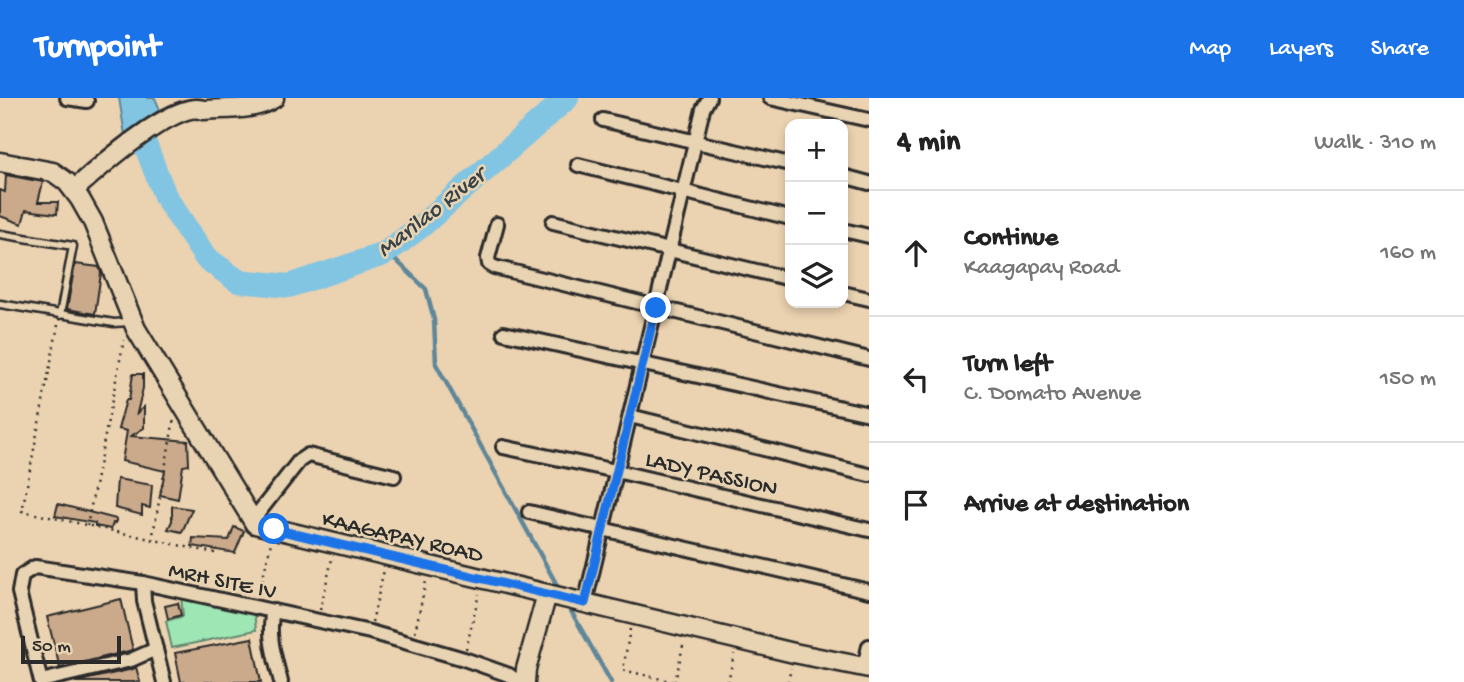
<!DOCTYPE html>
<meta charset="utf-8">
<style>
body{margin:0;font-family:"Gochi Hand",sans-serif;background:#f6f6f6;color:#222}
.controls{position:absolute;right:21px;top:21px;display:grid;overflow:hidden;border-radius:14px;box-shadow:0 4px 10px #0003}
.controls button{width:63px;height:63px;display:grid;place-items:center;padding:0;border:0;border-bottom:2px solid #e0e0e0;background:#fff;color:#222;font:35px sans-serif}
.scale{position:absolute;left:21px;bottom:18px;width:100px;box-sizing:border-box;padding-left:7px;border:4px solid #2b2b2b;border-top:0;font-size:19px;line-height:24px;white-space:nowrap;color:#2b2b2b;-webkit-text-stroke:5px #e8d3b2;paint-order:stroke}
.stop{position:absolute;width:21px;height:21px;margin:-16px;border:5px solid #1a73e8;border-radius:50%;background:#fff}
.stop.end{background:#1a73e8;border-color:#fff;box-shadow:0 2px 7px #0008}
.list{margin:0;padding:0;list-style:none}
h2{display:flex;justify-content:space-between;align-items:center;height:91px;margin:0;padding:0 28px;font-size:30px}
h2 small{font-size:23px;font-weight:400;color:#767676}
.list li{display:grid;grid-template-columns:46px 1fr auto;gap:21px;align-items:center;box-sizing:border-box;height:126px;padding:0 28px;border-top:2px solid #e0e0e0}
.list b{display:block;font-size:26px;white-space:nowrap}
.list p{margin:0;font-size:23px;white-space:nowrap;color:#767676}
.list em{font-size:23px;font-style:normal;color:#767676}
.icon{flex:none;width:38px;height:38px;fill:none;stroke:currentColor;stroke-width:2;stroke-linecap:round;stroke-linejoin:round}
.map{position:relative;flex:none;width:869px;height:584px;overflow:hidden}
header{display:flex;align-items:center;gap:42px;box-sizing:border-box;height:98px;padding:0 35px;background:#1a73e8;color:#fff}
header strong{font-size:33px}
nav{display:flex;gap:38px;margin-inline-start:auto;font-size:24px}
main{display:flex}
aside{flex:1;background:#fff}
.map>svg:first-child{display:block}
.green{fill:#9ee6b4;stroke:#648870;stroke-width:2}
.water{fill:#82c5e3;stroke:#5f8799;stroke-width:2}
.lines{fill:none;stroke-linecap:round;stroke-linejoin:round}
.stream{stroke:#5f8799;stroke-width:4.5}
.river{stroke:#82c5e3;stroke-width:24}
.building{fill:#caaa8b;stroke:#2b2b2b;stroke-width:2}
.lane-casing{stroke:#2b2b2b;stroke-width:11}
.street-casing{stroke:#2b2b2b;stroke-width:18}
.secondary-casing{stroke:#2b2b2b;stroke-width:23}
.path{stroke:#2b2b2b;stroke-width:2.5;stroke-dasharray:2 5;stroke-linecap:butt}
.lane{stroke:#e8d3b2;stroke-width:6}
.street{stroke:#e8d3b2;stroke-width:12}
.secondary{stroke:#e8d3b2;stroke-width:18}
.route{stroke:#1a73e8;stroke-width:9}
.labels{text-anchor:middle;stroke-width:5;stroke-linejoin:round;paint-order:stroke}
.street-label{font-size:23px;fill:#2b2b2b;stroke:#e8d3b2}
.water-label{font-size:24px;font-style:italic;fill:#384247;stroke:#e8d3b2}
</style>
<header>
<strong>Turnpoint</strong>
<nav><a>Map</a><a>Layers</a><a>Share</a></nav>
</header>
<main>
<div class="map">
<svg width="869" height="584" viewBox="0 0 869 584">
<rect width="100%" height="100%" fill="#ebd2b0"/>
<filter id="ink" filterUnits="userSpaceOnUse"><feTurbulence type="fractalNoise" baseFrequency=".0143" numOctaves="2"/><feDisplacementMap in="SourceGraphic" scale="14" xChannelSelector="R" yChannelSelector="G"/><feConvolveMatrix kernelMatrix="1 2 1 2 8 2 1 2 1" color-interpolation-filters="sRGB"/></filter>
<g filter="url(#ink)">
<!-- green -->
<polygon class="green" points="181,498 254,513 256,532 172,550 166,523 183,518"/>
<!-- water -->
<polygon class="water" points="119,0 155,0 160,12 125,37"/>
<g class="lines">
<!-- stream -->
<g class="stream">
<polyline points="384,156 398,164 426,191 434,222 436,266 558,489"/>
<polyline points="567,506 611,584"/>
</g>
<!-- river -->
<polyline class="river" points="134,0 137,25 165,98 206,160 238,183 289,188 384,156 420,129 567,0"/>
</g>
<!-- building -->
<g class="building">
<polygon points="6,77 43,84 38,104 58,104 57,116 26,112 22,126 0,118 0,92 5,94"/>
<polygon points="75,166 99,169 101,175 95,216 67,211"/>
<polygon points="133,276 143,276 143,290 137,315 144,309 144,330 131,338 188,343 189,367 183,368 178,401 160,397 165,373 122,363 127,333 118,331 126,302 129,302"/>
<polygon points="117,381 152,387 150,410 142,408 142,417 115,410"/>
<polygon points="58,406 116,421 116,425 113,425 111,431 95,428 95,425 55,418"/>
<polygon points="172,408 192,411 182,434 168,431 172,423"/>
<polygon points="234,429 244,433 235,455 192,448 193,440 229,442"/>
<polygon points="121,501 133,552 60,570 47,519"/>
<polygon points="178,505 181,517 168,521 165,508"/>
<polygon points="252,540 261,584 181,584 175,555"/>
<polygon points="136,569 140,584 75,584 133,571"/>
</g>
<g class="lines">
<defs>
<g id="lane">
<polyline points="0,136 73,148 60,217"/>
<polyline points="0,206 114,225 129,224"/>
</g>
<g id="street">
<polyline points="67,0 87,3"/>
<polyline points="770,0 869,22"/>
<polyline points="603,22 790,66"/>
<polyline points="578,67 790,120"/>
<polyline points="843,78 869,85"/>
<polyline points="553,124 790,181"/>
<polyline points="497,126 488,160 489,166 494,169 869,261"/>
<polyline points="843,132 869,138"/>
<polyline points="843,195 869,201"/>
<polyline points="504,235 869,316"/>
<polyline points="630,318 869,377"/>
<polyline points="503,349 616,373 869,432"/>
<polyline points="529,414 869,493"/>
<polyline points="252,423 299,363 308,357 394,378"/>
<polyline points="143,485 144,503 164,584"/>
<polyline points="585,505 703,11 709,0"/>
<path d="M 273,513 C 267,538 275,560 281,584"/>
<polyline points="864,569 869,548"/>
<polyline points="41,583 131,562 156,551"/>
<polyline points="41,584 19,494 22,477 35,469 143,485 370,534 464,561 509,577 519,584"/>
</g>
<g id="secondary">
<polyline points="0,64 53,74 67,84 80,101 93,124 136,231 255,426 794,555 869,570"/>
<path d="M 74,92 C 95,73 176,0 203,12 C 225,10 255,13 274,0"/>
<polyline points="525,584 526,571 547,496"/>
</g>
</defs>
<!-- lane casing -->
<use href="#lane" class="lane-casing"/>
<!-- street casing -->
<use href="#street" class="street-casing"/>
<!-- secondary casing -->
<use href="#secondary" class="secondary-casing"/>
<!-- path -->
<g class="path">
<polyline points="58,227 22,413 219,456"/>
<polyline points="87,428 124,242"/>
<polyline points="152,442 174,321"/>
<polyline points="259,496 271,445"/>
<polyline points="320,512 332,461"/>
<polyline points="372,524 384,472"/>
<polyline points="630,531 623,572 674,584"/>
<polyline points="415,534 426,483"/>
<polyline points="466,551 479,496"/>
<polyline points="675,584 684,543"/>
<polyline points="728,584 734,556"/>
<polyline points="788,584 791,570"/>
</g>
<!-- lane -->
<use href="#lane" class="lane"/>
<!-- street -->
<use href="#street" class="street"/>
<!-- secondary -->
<use href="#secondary" class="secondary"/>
</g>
</g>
<g class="lines" filter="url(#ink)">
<!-- route -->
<polyline class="route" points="274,431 585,505 656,210"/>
</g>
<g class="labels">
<!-- street labels -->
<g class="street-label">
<text transform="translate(712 374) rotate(13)" y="8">LADY PASSION</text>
<text transform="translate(403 437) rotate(13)" y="8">KAAGAPAY ROAD</text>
<text transform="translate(223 481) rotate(12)" y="8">MRH SITE IV</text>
</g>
<!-- water labels -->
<g class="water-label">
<text transform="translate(430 113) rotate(-38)" y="8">Marilao River</text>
</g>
</g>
</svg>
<div class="controls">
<button>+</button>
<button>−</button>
<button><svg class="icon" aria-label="layers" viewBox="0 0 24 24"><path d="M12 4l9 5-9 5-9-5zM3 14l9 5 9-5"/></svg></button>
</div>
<div class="scale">50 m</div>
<div class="stop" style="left:274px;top:431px"></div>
<div class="stop end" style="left:656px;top:210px"></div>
</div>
<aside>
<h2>4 min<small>Walk · 310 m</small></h2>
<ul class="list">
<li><svg class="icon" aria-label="ahead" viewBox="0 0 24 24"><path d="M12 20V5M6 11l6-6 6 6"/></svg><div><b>Continue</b><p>Kaagapay Road</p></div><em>160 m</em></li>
<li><svg class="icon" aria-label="left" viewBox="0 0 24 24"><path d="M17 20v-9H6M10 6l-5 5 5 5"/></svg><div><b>Turn left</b><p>C. Domato Avenue</p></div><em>150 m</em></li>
<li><svg class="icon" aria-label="arrive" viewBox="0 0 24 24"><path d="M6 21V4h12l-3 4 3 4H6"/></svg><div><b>Arrive at destination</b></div></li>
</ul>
</aside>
</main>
